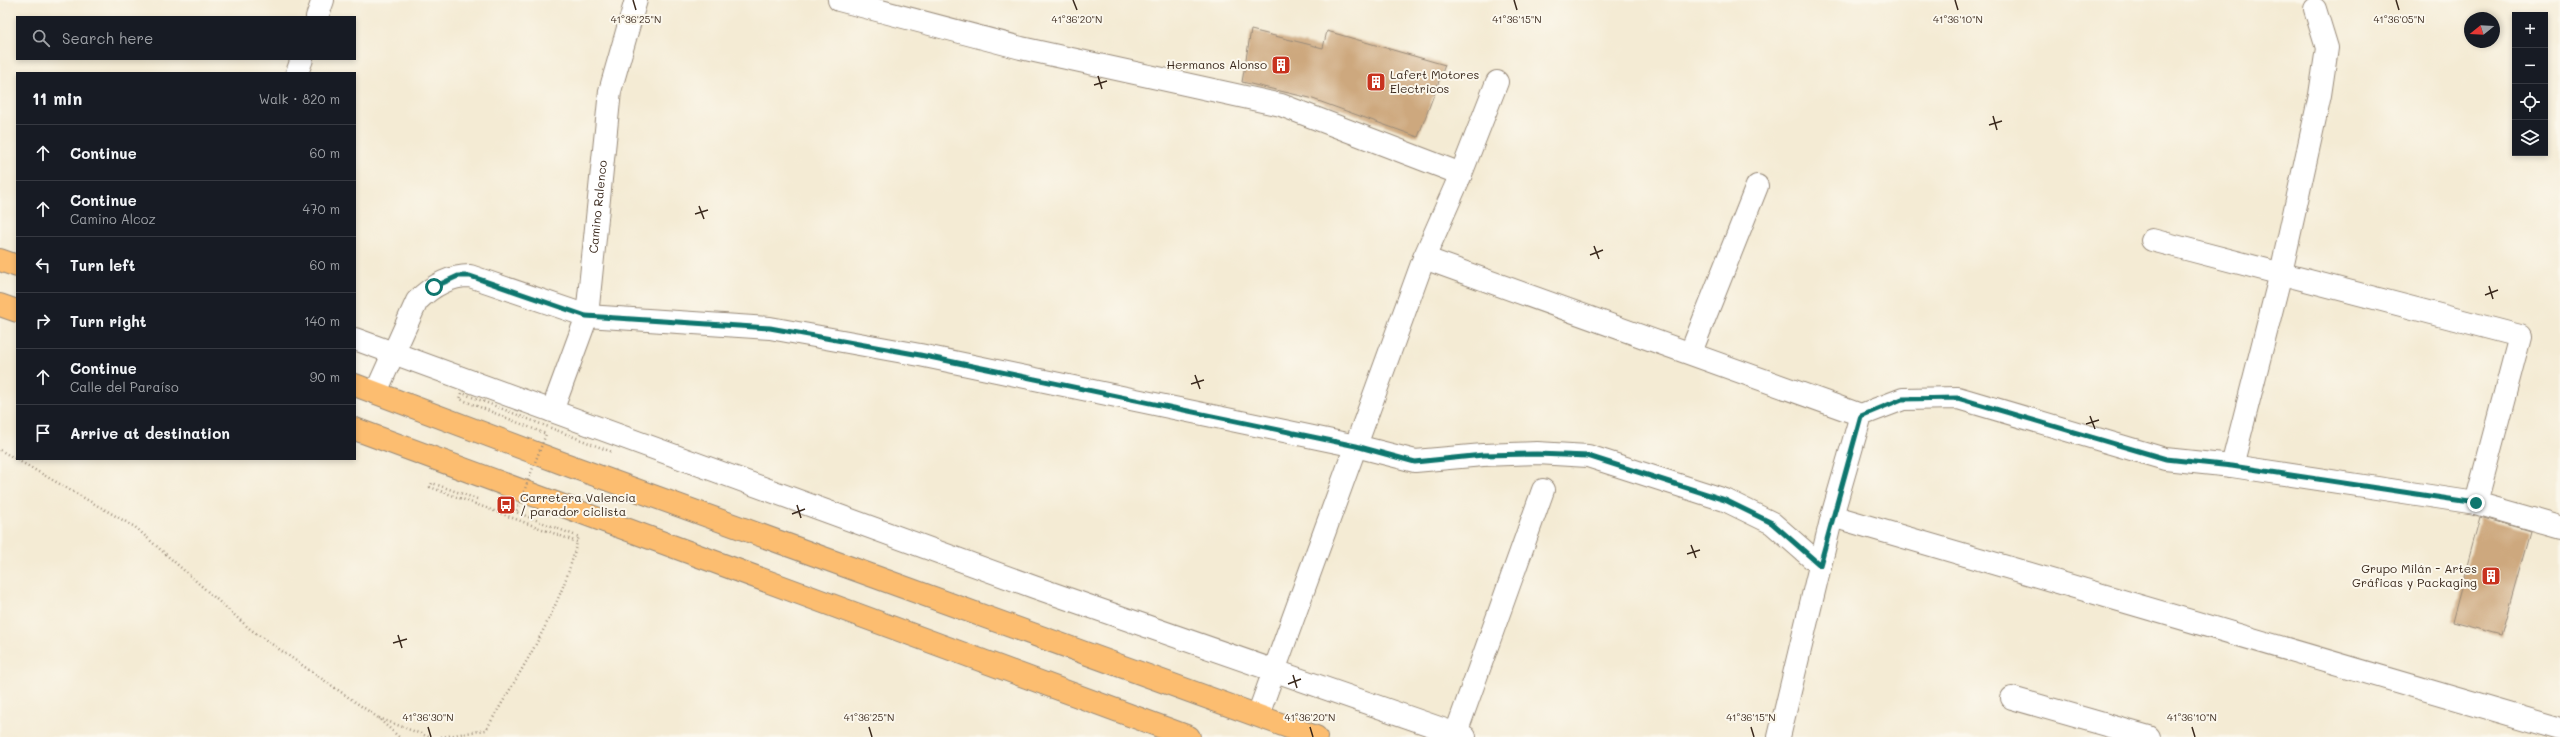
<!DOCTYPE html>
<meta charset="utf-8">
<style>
body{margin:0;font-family:Mali,sans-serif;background:#242831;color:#f1f3f6}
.controls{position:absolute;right:12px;top:12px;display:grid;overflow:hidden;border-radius:0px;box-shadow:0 2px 6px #0003}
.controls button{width:36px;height:36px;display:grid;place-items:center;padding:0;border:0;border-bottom:1px solid #363941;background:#171b24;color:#f1f3f6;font:20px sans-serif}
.compass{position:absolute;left:2464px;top:12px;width:36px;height:36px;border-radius:50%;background:#171b24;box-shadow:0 2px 6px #0003;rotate:252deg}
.stop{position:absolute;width:12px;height:12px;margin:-9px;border:3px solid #0f766e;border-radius:50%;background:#fff}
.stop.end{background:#0f766e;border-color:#fff;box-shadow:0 1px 4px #0008}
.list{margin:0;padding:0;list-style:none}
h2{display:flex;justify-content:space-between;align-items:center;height:52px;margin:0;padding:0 16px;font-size:17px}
h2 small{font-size:13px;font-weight:400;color:#9ea1a6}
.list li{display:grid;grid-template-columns:26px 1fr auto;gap:12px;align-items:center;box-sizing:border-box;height:56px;padding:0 16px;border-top:1px solid #363941}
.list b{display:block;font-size:15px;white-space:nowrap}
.list p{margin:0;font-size:13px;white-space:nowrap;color:#9ea1a6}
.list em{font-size:13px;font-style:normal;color:#9ea1a6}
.icon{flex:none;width:22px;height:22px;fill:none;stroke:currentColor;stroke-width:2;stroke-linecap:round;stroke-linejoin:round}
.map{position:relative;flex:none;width:2560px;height:737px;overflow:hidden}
.search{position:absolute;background:#171b24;box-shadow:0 2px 6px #0003;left:16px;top:16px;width:340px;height:44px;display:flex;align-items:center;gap:10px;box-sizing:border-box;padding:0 14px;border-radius:0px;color:#9ea1a6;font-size:15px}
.panel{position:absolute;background:#171b24;box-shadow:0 2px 6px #0003;left:16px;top:72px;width:340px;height:388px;border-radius:0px}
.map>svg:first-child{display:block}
.building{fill:#cda87e}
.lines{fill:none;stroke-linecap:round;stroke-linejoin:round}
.minor-casing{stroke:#988a79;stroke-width:24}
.highway-casing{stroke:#988a79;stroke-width:24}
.path{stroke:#988a79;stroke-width:2.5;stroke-dasharray:1 3;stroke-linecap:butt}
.minor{stroke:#fff;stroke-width:22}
.highway{stroke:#fcbd6f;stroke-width:22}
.path-bridge{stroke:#988a79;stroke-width:2.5;stroke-dasharray:1 3;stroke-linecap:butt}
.route{stroke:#0f766e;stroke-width:5}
.ticks{fill:none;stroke:#3b2a1e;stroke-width:1.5}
.labels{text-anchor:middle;stroke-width:4;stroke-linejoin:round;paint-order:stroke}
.poi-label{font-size:12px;fill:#3b2a1e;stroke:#fbf7ec;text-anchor:end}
.street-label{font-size:12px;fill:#3b2a1e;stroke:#fbf7ec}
.ticks-label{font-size:10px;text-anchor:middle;fill:#3b2a1e;stroke:#fbf7ec;stroke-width:4;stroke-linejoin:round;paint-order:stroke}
</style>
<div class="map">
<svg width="2560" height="737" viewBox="0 0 2560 737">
<rect width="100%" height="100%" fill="#fbf7ec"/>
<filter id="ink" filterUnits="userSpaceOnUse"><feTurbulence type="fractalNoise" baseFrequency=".025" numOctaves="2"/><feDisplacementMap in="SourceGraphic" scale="8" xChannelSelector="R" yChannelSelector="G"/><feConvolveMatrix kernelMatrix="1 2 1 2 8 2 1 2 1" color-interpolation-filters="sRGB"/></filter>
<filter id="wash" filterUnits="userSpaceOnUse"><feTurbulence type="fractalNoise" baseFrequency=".012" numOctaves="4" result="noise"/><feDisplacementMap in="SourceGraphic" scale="16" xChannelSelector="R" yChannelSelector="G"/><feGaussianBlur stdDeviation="0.9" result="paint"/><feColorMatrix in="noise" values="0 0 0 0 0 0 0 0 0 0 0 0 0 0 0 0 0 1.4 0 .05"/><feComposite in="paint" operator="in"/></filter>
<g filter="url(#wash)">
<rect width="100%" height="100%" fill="#f4ebd4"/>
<g id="blocks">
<!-- building -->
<g class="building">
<polygon points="1251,30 1323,48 1327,31 1445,65 1418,137 1310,98 1242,82"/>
<polygon points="2480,517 2530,531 2501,635 2452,622"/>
</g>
</g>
</g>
<g filter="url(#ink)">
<use href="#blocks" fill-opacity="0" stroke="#988a79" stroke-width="1"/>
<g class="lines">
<defs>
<g id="minor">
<polyline points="839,0 1021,48 1281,105 1461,174"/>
<polyline points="317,17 323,0"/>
<polyline points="297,73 302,59"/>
<polyline points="2152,240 2520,336 2476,503"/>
<polyline points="1424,258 1861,415 1903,399 1958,398 2165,459 2232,466 2476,503 2560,527"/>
<polyline points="355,339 1034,587 1465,737"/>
<polyline points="1691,352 1757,186"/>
<path d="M 376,392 L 417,301 C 432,286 449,276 470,276 L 587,316 L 770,328 L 920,355 L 1356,446 L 1415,461 L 1483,455 L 1537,453 L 1588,456 L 1725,500 L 1772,523 L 1820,565"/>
<path id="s1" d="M 552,411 L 587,316 L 610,91 L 636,0"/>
<polyline points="2232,466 2281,273 2320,95 2327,48 2315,9"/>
<polyline points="1832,516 2560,729"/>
<polyline points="2012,698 2149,737"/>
<polyline points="1258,715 1424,258 1461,174 1497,82"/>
<polyline points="1456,733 1543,490"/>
<polyline points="1779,737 1832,516 1861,415"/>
</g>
<g id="highway">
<polyline points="0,260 17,266"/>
<polyline points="0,305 17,311"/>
<polyline points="355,385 562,463 1316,737"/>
<polyline points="355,429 1189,737"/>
</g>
</defs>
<!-- minor casing -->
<use href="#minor" class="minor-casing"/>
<!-- highway casing -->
<use href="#highway" class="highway-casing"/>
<!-- path -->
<g class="path">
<polyline points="0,450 135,527 250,629 377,717 399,737"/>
<polyline points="379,718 429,737"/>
<path d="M 441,737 L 486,730 C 521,670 561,610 577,542"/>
</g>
<!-- minor -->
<use href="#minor" class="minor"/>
<!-- highway -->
<use href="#highway" class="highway"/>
<!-- path-bridge -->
<polyline class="path-bridge" points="477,499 432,483 430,487 577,542 579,537 516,512 546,434 460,399 462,393 612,452"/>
</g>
</g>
<g class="lines" filter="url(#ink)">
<!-- route -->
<polyline class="route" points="434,287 458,276 470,276 586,316 770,328 920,355 1356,446 1415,462 1483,455 1537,454 1588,456 1725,500 1772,523 1820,565 1861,416 1902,399 1958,398 2166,459 2232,466 2476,503"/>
</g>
<!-- ticks -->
<path class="ticks" d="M 633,0 L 636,10M 1073,0 L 1077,10M 1514,0 L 1517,10M 1955,0 L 1958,10M 2396,0 L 2399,10M 1098,76 L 1102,89M 1094,85 L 1107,81M 1993,116 L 1997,130M 1989,125 L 2002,121M 699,206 L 704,219M 695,214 L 708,210M 1594,246 L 1599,259M 1590,255 L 1603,250M 2489,286 L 2493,299M 2485,295 L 2498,290M 1195,375 L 1200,389M 1191,384 L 1204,380M 2090,416 L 2095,429M 2086,424 L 2099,420M 797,505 L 801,518M 792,514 L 805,509M 1691,545 L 1696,558M 1687,554 L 1700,550M 398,635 L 402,648M 393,643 L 407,639M 1293,675 L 1297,688M 1288,684 L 1301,679M 428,727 L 431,737M 869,727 L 872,737M 1310,727 L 1313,737M 1751,727 L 1754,737M 2192,727 L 2195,737"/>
<!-- icons -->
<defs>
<symbol id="building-square" viewBox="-11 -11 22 22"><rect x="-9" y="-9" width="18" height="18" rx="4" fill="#c8321e" stroke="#fbf7ec"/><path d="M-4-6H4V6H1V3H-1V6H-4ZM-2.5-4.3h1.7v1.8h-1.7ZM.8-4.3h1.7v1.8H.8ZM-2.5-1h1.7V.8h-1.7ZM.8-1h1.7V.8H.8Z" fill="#fff"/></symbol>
<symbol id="bus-square" viewBox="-11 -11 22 22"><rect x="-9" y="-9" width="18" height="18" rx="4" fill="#c8321e" stroke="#fbf7ec"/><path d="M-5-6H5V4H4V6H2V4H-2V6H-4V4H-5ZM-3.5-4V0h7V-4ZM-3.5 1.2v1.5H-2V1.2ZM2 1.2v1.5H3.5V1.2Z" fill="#fff"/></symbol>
</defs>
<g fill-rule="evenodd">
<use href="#building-square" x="1270" y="54" width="22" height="22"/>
<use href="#building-square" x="1365" y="71" width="22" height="22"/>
<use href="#bus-square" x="495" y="494" width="22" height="22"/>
<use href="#building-square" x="2480" y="565" width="22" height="22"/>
</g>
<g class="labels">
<!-- poi labels -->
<g class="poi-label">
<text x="1267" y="69">Hermanos Alonso</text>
<text x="1390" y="79" text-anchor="start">Lafert Motores<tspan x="1390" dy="14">Electricos</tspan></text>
<text x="520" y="502" text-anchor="start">Carretera Valencia<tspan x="520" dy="14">/ parador ciclista</tspan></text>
<text x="2477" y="573">Grupo Milán - Artes<tspan x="2477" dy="14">Gráficas y Packaging</tspan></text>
</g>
<!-- street labels -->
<g class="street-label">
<text dy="4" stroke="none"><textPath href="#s1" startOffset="211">Camino Ralenco</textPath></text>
</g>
</g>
<g class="ticks-label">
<text x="636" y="23">41°36'25"N</text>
<text x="1077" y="23">41°36'20"N</text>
<text x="1517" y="23">41°36'15"N</text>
<text x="1958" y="23">41°36'10"N</text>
<text x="2399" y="23">41°36'05"N</text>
<text x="428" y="721">41°36'30"N</text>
<text x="869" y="721">41°36'25"N</text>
<text x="1310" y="721">41°36'20"N</text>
<text x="1751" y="721">41°36'15"N</text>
<text x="2192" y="721">41°36'10"N</text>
</g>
</svg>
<div class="controls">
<button>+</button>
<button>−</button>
<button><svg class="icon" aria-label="locate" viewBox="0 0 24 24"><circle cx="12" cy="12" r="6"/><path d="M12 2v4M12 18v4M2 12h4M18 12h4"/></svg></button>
<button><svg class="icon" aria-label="layers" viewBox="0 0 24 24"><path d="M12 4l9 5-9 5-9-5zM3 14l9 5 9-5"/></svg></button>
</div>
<svg class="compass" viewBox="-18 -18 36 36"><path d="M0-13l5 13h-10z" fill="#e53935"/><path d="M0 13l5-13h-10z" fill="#9ea1a6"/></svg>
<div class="stop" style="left:434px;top:287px"></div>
<div class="stop end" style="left:2476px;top:503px"></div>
<div class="search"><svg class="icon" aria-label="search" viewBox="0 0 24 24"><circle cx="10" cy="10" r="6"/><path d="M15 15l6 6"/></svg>Search here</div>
<section class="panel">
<h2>11 min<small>Walk · 820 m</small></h2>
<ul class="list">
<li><svg class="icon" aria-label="ahead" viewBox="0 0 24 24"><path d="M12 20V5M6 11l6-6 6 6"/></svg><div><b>Continue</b></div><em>60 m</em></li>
<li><svg class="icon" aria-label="ahead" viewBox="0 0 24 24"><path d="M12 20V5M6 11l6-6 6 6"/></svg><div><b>Continue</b><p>Camino Alcoz</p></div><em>470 m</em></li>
<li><svg class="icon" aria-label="left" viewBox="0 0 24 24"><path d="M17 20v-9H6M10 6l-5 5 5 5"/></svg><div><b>Turn left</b></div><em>60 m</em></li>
<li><svg class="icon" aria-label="right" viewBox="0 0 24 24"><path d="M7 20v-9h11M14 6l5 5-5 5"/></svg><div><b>Turn right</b></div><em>140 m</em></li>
<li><svg class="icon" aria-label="ahead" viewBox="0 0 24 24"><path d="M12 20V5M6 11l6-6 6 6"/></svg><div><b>Continue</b><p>Calle del Paraíso</p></div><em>90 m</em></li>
<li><svg class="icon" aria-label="arrive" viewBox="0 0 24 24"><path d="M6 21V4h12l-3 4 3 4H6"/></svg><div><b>Arrive at destination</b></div></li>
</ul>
</section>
</div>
